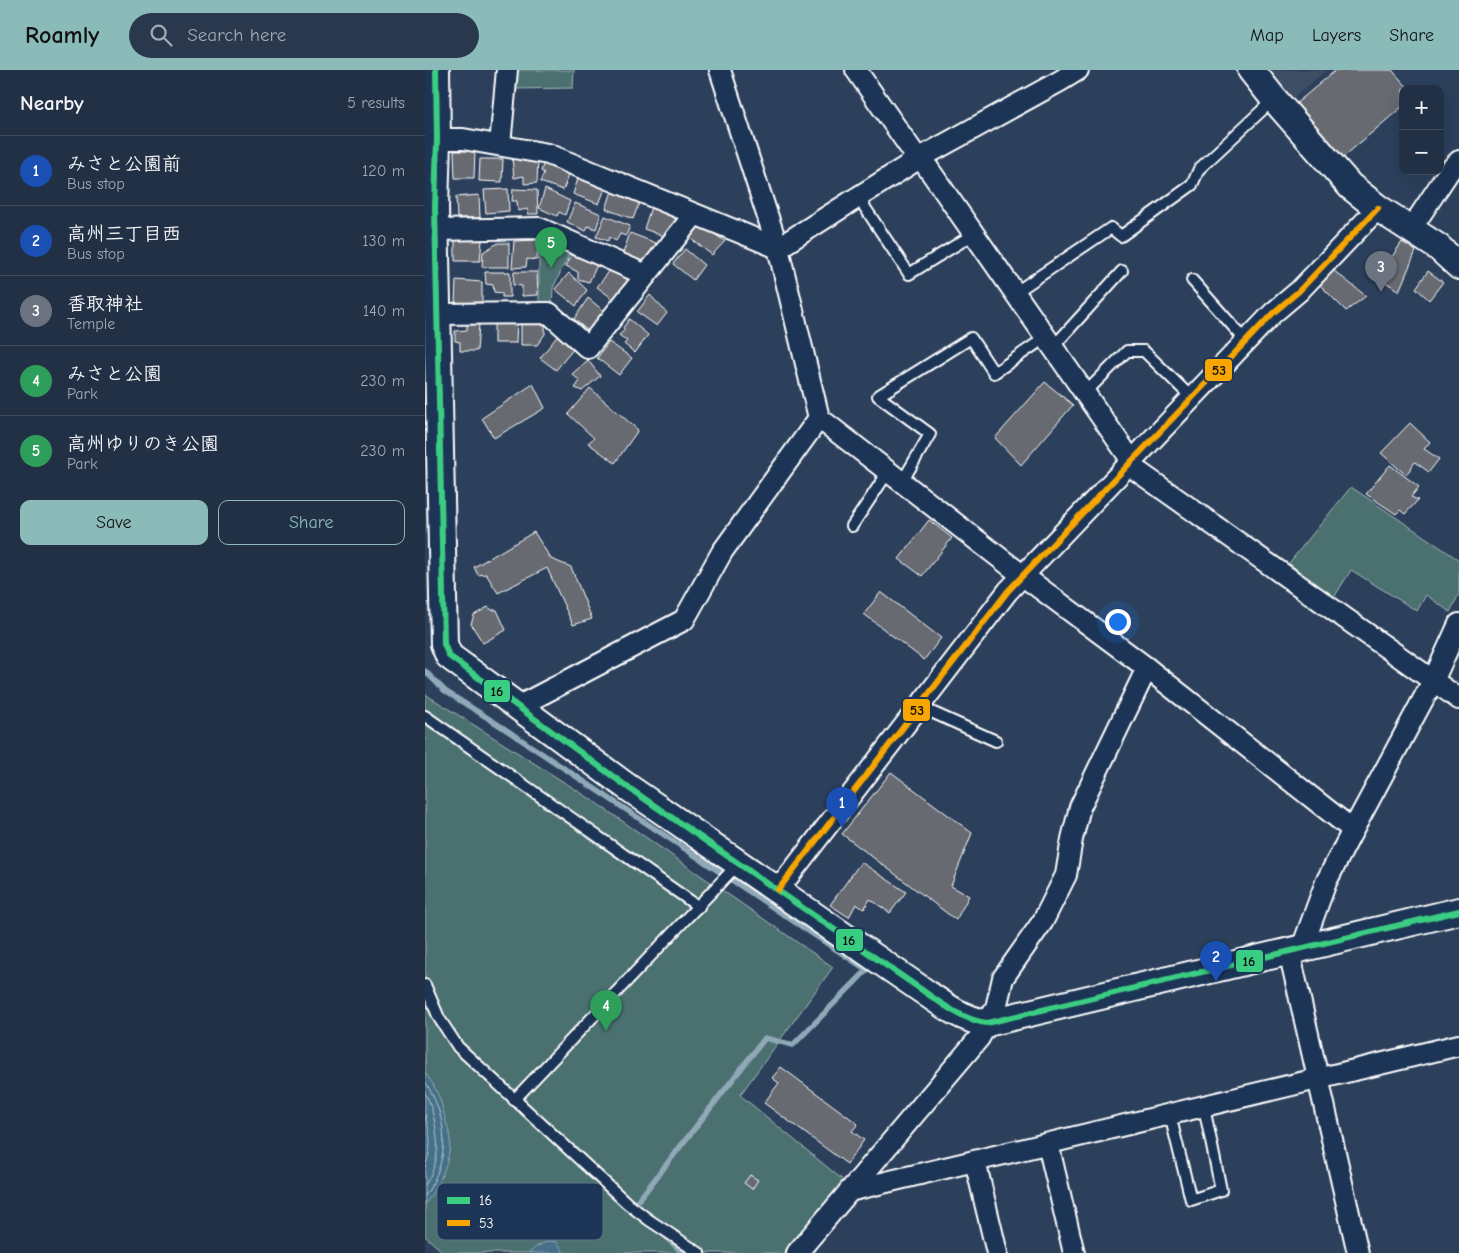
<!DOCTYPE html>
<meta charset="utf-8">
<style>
body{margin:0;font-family:"Comic Neue","Klee One",sans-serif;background:#29384c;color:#f1f3f6}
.controls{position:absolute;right:15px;top:15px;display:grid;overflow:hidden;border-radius:10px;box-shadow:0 5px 20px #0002}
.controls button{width:45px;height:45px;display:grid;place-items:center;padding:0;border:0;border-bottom:1px solid #3e4b5e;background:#213045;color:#f1f3f6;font:25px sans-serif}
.you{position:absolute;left:692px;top:551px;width:18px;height:18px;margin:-12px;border:4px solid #fff;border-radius:50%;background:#1a73e8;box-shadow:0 0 0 8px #1a73e833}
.badge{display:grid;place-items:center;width:32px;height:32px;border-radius:50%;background:#8bbbb9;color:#fff;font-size:16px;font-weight:700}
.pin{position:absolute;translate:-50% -41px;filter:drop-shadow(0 1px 2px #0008)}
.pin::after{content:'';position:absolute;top:26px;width:18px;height:15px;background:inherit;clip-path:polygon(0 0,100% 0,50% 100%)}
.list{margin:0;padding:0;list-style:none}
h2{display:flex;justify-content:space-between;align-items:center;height:65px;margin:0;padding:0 20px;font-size:21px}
h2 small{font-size:16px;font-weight:400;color:#a2a9b3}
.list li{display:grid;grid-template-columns:32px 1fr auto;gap:15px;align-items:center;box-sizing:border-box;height:70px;padding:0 20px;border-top:1px solid #3e4b5e}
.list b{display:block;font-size:19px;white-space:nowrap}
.list p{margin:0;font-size:16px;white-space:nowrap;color:#a2a9b3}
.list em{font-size:16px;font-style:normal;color:#a2a9b3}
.actions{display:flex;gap:10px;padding:15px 20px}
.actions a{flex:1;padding:11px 0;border:1px solid #8bbbb9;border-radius:10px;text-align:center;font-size:18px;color:#8bbbb9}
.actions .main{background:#8bbbb9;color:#111}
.icon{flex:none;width:28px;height:28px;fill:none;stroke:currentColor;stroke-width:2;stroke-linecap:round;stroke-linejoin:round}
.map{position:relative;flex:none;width:1034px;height:1183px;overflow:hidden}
header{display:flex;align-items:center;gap:30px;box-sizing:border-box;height:70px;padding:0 25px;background:#8bbbb9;color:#111}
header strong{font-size:24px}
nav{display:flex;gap:28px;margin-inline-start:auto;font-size:18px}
.search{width:350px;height:45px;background:#29384c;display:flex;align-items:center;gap:12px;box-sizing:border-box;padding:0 18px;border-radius:28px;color:#a2a9b3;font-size:19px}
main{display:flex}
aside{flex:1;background:#213045}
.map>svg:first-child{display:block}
.built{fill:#3e4d63}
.green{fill:#4c6f70;stroke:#a6b7b8}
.water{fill:#447088;stroke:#8fa9b8}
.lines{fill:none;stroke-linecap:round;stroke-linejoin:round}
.shore{stroke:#b4c6cf;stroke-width:1}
.stream{stroke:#8fa9b8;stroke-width:5.5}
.building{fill:#686a72;stroke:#fff}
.service-casing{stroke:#fff;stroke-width:14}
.minor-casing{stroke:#fff;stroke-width:24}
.tertiary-casing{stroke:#fff;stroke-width:30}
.service{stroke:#1d3557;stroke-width:10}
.minor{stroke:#1d3557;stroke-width:20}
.tertiary{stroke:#1d3557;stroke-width:26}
.bus-1-casing{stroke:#1d3557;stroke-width:10}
.bus-2-casing{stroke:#1d3557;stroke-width:10}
.bus-1{stroke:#3ace82;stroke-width:6}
.bus-2{stroke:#f7a600;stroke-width:6}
.key{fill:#1d3557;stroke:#617289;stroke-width:1}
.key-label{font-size:14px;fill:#fff}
.line-badge{stroke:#1d3557;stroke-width:2}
.pale-badge-label{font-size:14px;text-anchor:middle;font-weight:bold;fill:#111}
</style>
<header>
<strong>Roamly</strong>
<div class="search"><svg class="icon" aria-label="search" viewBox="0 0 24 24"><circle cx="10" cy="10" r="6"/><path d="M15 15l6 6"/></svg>Search here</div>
<nav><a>Map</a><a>Layers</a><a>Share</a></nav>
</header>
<main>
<aside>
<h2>Nearby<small>5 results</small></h2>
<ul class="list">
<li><span class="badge" style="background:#1a4fb4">1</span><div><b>みさと公園前</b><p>Bus stop</p></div><em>120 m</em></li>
<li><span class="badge" style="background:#1a4fb4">2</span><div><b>高州三丁目西</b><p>Bus stop</p></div><em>130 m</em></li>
<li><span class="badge" style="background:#6b7280">3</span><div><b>香取神社</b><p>Temple</p></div><em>140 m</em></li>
<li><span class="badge" style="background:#2e9e5b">4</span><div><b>みさと公園</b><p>Park</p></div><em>230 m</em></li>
<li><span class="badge" style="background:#2e9e5b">5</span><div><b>高州ゆりのき公園</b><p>Park</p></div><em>230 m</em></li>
</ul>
<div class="actions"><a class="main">Save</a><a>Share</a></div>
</aside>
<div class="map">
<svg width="1034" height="1183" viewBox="0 0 1034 1183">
<rect width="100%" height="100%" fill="#2c405c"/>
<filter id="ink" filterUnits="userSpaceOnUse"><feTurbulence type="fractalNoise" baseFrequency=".02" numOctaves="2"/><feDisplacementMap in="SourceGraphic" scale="10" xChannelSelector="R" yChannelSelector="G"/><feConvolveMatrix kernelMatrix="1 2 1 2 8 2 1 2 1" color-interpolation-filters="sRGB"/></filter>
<g filter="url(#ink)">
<!-- built -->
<polygon class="built" points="840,0 902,0 864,31"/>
<!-- green -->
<g class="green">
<polygon points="89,0 149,0 148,18 89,19"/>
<polygon points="114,166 147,178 128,218 127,240 114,239"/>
<polygon points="926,417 1034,490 1034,524 1025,542 1001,525 992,541 926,500 908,529 864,493"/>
<polygon points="0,624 164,728 408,897 315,1025 419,1111 361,1183 19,1183 0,1166"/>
</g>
<!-- water -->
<g class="water">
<path d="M 0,1003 C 10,1015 16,1029 19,1044 C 21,1053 25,1062 25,1071 C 25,1095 12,1116 0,1135 Z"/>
<polygon points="123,1171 132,1172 139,1183 104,1183 111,1177"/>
</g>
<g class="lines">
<!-- shore -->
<g class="shore">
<path d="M 0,1011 C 24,1051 26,1087 0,1126"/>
<path d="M 0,1023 C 5,1031 7,1040 9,1049 C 14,1074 15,1092 0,1115"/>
<path d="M 0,1044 C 5,1065 8,1076 0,1097"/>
</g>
<!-- stream -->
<g class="stream">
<polyline points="0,601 20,621 77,657 442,900 368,975 340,968 209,1136 211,1138"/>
<polyline points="238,1164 258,1183"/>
</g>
</g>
<!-- building -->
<g class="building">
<polygon points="911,0 967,0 984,19 978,19 978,36 916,89 868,36"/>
<polygon points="29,81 50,81 49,108 30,108"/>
<polygon points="87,87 113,89 112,113 99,114 99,106 89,108"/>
<polygon points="55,89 78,89 77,112 54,111"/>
<polygon points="119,92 145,102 138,120 115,112 119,103 116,101"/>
<polygon points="154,106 181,116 174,134 148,124"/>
<polygon points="188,118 215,131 208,149 181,139"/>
<polygon points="83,119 84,141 61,143 59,120"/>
<polygon points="88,119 112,120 113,144 103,144 102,139 93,141 92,131 87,131"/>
<polygon points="120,119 145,131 140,145 134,142 132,146 114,138"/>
<polygon points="54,125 55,148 32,148 31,127"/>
<polygon points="150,133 176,144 171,159 163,156 161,161 142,152"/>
<polygon points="226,137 252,146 242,167 219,159"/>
<polygon points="180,146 205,156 201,166 195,164 191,171 184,167 183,171 171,167"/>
<polygon points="275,155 300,171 287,185 265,168"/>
<polygon points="205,163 231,173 222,194 198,183"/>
<polygon points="30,169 57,170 55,191 30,191"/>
<polygon points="113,170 112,190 102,189 101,197 87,198 89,171"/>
<polygon points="977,172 991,181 974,221 953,207"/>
<polygon points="73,173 84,173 84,197 57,197 58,182"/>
<polygon points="260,179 279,195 268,210 248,194"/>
<polygon points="147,184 173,193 164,212 153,209 153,202 141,196"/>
<polygon points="186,199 207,212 191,231 172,217"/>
<polygon points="908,200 941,226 921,241 894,214"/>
<polygon points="1003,201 1018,212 1004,230 991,218"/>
<polygon points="60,202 85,202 85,227 77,227 77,223 69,222 68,215 61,214"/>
<polygon points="89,202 112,202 113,225 97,226 97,216 88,215"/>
<polygon points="144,203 162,220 151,236 130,219"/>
<polygon points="31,210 57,212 57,232 30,233"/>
<polygon points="225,225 242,243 232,256 212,242"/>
<polygon points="163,228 179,241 163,261 149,249"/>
<polygon points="120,249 120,264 112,275 96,275 96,251"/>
<polygon points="204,249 223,265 210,283 199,274 202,271 194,265 200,260 198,258"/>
<polygon points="69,252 92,252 91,273 69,273"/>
<polygon points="42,254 54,254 52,281 35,281 35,272 30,271 30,261 42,260"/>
<polygon points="134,264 150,277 131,300 115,288"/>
<polygon points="184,272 207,288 194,305 172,288"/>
<polygon points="163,290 175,306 157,321 150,318 155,311 147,304"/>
<polygon points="620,312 648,335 596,395 570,368"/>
<polygon points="108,314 120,338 69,368 57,348"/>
<polygon points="165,318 213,360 190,393 163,373 169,368 143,344"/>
<polygon points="985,353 1005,372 999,379 1014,389 1004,402 990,392 981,405 956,383"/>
<polygon points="965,395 994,417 986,427 993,430 980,444 975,440 971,444 941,424"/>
<polygon points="504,450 527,468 497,506 474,489"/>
<polygon points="109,462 126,489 146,497 167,549 148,555 122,498 73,523 61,504 53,505 49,497"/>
<polygon points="456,522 516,568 499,590 439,544"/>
<polygon points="63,537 67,540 72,540 81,560 58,573 46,554 49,545"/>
<polygon points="466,702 547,763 526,816 544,826 531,850 417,764"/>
<polygon points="436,792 481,822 465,843 445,829 439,839 431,834 424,847 405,835"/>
<polygon points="356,997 433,1054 427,1061 439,1070 422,1094 339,1033 354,1013 347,1008"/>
<polygon points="325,1105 333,1110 327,1119 319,1113"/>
</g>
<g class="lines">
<defs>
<g id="service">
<polyline points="433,127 484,204 549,164"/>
<polyline points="767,210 821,271"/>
<polyline points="591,222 686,158 696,166 767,115 774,99 848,30"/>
<polyline points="628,277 697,201"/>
<polyline points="660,323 702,281 719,281 767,328"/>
<polyline points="477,412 505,364 453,326 546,268 569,303 621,267"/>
<polyline points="427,456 463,402"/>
<polyline points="493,636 571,671"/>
<polyline points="0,646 274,837"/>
<polyline points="0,915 14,948 33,977 203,1134 224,1150 274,1183"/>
<polyline points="89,1030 313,794"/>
<polyline points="745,1045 766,1130 796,1120 779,1037"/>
</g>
<g id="minor">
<polyline points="295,0 353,178 394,348 597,505 722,598 655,737 647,769 641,805 618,851 578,908 571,938 554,968 372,1183"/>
<polyline points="431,0 493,89"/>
<polyline points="12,69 38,69 123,84 353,178 493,89 635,11 653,0"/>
<polyline points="75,75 82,0"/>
<polyline points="496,88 707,391"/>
<polyline points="986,159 1025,100 1034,91"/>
<polyline points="11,160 114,158 221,205"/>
<polyline points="13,244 124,243 163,278 269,145"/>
<polyline points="704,395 1034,629"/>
<polyline points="722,598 928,760 901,812 877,878"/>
<polyline points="94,636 259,550 297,482 394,348"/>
<polyline points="928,760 1008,611 1034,554"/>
<polyline points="353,820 583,521 848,243 874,221 953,138"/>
<polyline points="864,881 933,1183"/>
<polyline points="623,1074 649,1183"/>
<polyline points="550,1091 572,1183"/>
<polyline points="424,1121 1034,975"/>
</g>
<g id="tertiary">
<path d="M 11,0 L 12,69 L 10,137 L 19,574 L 24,586 L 201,716 L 497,920 C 517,934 538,950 562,953 L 1034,841"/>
<polyline points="826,0 849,29 925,116 953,138 1013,177 1034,196"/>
</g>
</defs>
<!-- service casing -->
<use href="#service" class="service-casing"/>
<!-- minor casing -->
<use href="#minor" class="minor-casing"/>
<!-- tertiary casing -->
<use href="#tertiary" class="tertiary-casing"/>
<!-- service -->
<use href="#service" class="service"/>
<!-- minor -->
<use href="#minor" class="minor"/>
<!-- tertiary -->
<use href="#tertiary" class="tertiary"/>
<defs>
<path id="bus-1" d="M 11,0 L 12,69 L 10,137 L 19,574 L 24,586 L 201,716 L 497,920 C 517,934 538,950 562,953 L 1034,841"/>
<polyline id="bus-2" points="353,820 583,521 848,243 874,221 953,138"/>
</defs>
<!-- bus-1 casing -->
<use href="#bus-1" class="bus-1-casing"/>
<!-- bus-2 casing -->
<use href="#bus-2" class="bus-2-casing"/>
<!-- bus-1 -->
<use href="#bus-1" class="bus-1"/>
<!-- bus-2 -->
<use href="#bus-2" class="bus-2"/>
</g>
</g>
<!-- legend -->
<rect x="12" y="1113" width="166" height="57" rx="8" class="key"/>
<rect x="22" y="1127" width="23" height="7" fill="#3ace82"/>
<rect x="22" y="1150" width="23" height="6" fill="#f7a600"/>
<g class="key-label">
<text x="54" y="1135">16</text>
<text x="54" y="1158">53</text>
</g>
<g class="line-badge">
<rect x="779" y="288" width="29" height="24" rx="5" fill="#f7a600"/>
<rect x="58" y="609" width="28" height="24" rx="5" fill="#3ace82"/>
<rect x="477" y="628" width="29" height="24" rx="5" fill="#f7a600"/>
<rect x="410" y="858" width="29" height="24" rx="5" fill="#3ace82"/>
<rect x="810" y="879" width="29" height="24" rx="5" fill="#3ace82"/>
</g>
<g class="pale-badge-label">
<text x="794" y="305">53</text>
<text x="72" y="626">16</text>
<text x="492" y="645">53</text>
<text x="424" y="875">16</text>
<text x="824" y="896">16</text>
</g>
</svg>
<div class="controls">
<button>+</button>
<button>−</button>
</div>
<div class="you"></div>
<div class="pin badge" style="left:417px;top:758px;background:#1a4fb4">1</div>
<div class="pin badge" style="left:791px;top:912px;background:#1a4fb4">2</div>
<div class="pin badge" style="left:956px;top:222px;background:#6b7280">3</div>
<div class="pin badge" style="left:181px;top:961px;background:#2e9e5b">4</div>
<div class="pin badge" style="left:126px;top:198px;background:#2e9e5b">5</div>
</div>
</main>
